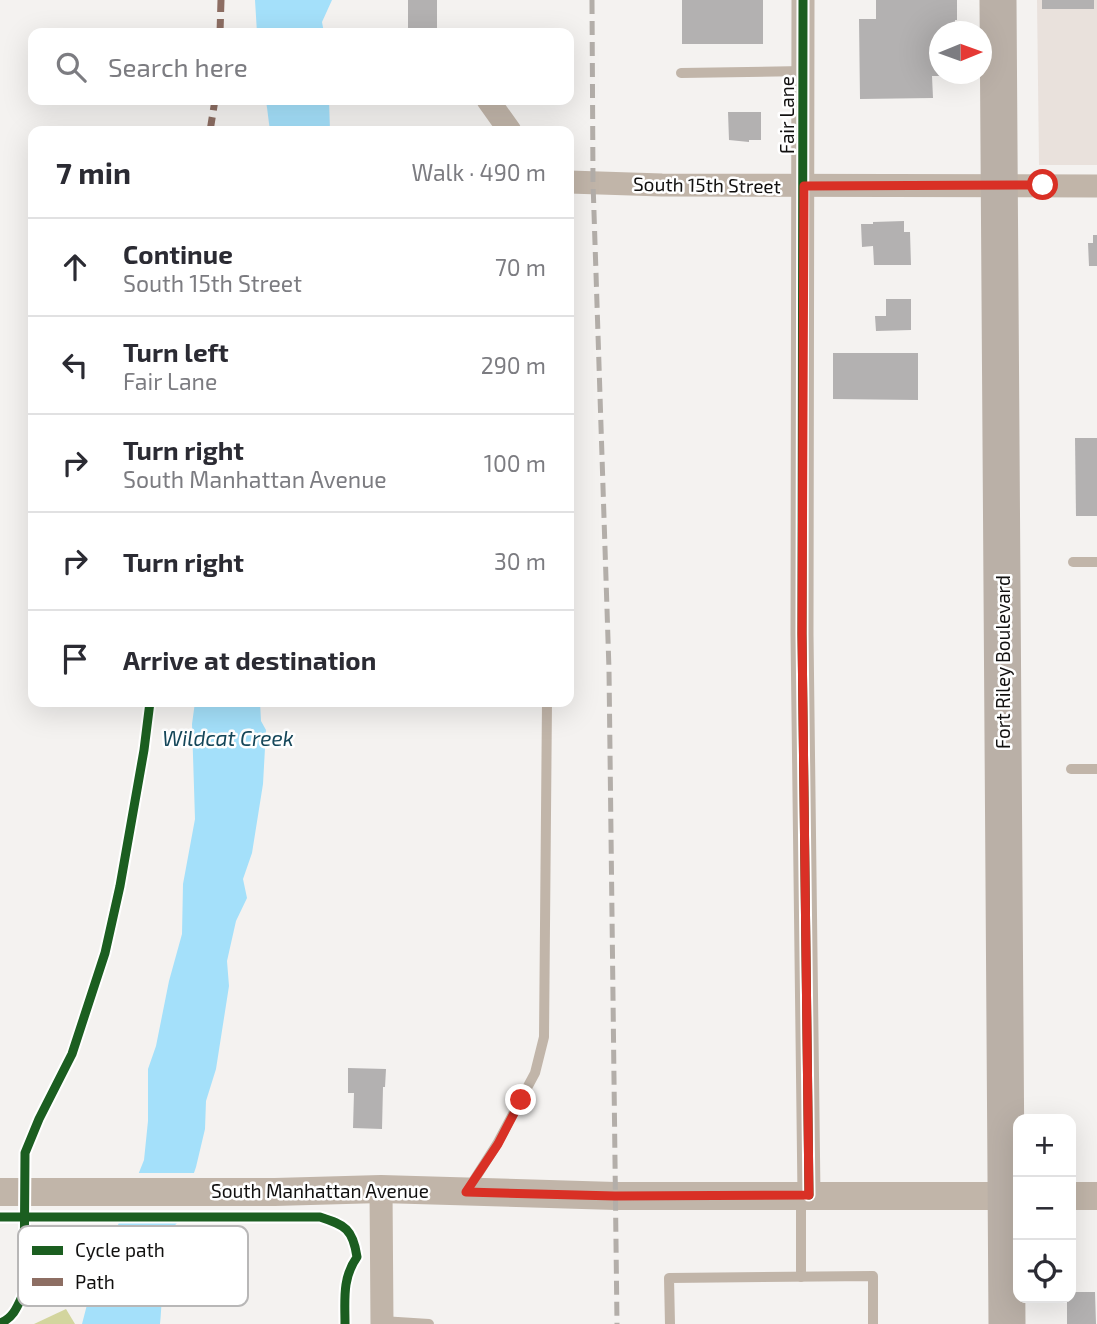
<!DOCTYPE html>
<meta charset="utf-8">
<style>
body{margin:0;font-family:"Exo 2",sans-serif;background:#f7f7f7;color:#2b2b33}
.controls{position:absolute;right:21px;bottom:21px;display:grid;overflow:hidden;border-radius:14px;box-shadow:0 7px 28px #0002}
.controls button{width:63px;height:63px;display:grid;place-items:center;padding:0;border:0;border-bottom:2px solid #e1e1e2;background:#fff;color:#2b2b33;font:35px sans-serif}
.compass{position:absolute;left:929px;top:21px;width:63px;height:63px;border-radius:50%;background:#fff;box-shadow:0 7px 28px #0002;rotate:89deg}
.stop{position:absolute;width:21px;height:21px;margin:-16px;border:5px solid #d93025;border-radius:50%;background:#fff}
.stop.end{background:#d93025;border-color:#fff;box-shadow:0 2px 7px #0008}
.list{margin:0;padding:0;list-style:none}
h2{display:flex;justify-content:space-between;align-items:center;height:91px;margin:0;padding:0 28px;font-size:30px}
h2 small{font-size:23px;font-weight:400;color:#7c7c81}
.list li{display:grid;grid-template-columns:46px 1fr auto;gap:21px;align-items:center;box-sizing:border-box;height:98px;padding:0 28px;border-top:2px solid #e1e1e2}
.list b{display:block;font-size:26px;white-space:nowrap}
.list p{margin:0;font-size:23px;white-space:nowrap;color:#7c7c81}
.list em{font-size:23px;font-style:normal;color:#7c7c81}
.icon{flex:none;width:38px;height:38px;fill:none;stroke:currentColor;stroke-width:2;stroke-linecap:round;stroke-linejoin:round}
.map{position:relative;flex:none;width:1097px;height:1324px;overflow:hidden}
.search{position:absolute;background:#fff;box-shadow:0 7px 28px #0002;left:28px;top:28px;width:546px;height:77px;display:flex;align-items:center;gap:18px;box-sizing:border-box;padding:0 24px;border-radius:14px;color:#7c7c81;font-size:26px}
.panel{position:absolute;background:#fff;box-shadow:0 7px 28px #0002;left:28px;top:126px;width:546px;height:581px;border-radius:14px}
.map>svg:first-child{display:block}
.built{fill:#e9e1dc}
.forest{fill:#d3d59e}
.water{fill:#a4e0fa}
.pier{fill:#f4f2f0}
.building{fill:#b3b1b1}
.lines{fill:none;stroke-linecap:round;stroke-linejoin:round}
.service{stroke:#c1b5a9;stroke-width:10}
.minor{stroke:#c1b5a9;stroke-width:23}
.tertiary{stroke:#c1b5a9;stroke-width:28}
.trunk{stroke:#bab0a7;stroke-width:37}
.rail{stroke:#b3aea9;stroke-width:5;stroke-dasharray:14 7;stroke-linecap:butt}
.quiet{stroke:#8d6e63;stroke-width:7;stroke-dasharray:14 7;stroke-linecap:butt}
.cycleway-casing{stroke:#fff;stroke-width:13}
.cycleway{stroke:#1b5e20;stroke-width:9}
.route{stroke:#d93025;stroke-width:9}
.labels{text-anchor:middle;stroke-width:5;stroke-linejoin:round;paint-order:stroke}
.street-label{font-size:19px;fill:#11100f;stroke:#fff}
.water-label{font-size:21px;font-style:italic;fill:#15475a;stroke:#fff}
.key{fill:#fff;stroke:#b8b7b7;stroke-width:2}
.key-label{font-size:19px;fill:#11100f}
</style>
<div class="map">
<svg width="1097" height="1324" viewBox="0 0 1097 1324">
<rect width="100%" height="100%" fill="#f4f2f0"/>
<!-- built -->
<polygon class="built" points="1037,0 1097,0 1097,165 1039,165"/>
<!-- forest -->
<polygon class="forest" points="66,1309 75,1324 34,1324"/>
<!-- water -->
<g class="water">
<polygon points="255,0 332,0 322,22 324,33 257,33"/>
<polygon points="266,100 329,100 330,131 270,131"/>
<path d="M 195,702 L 260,702 L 261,721 L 266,730 L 263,784 L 252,853 L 243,879 L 247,898 L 236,921 L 227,961 L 229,986 L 216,1069 L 206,1101 L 205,1129 L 196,1167 L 177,1223 L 167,1234 L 168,1238 L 175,1237 L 177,1240 L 180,1255 C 159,1271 163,1300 160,1324 L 82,1324 L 96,1270 L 108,1250 L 144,1160 L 148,1121 L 148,1069 L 156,1046 L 169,981 L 182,934 L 183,884 L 195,819 L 192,724 Z"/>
</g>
<!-- pier -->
<polygon class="pier" points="135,1173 198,1173 182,1221 116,1221"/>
<!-- building -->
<g class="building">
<rect x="408" y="0" width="29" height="33"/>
<rect x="682" y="0" width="81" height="44"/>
<polygon points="876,0 957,0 957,20 955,20 955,32 940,32 940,74 955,74 955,76 932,76 933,98 860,99 859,19 876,19"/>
<rect x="1042" y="0" width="52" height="9"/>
<polygon points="728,112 761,112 761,140 749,140 749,142 729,140"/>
<polygon points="904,221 904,232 910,232 911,265 874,265 873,246 862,247 861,224 873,224 873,222"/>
<polygon points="1093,235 1097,235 1097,266 1089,266 1088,243 1093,243"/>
<polygon points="886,299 911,299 911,330 876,331 875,316 886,316"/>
<polygon points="833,353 918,353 918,400 833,399"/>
<polygon points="1075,438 1097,438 1097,516 1076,516"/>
<polygon points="348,1068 386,1069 385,1087 383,1087 382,1129 353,1128 354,1093 348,1093"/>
<polygon points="1071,1292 1095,1292 1096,1324 1067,1324 1067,1298 1071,1298"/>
</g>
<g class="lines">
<!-- service -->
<g class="service">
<polyline points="681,73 804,71"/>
<polyline points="1073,562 1097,562"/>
<polyline points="1071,769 1097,769"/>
<polyline points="469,1188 497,1144 535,1073 544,1037 547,702"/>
<polyline points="801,1198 801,1277"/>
<polyline points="382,1321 429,1324"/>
<polyline points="670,1324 669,1278 873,1276 873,1324"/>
</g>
<!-- minor -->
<g class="minor">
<polyline points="803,0 802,634 809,1195"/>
<polyline points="488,100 510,131"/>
<polyline points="569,182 662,185 1097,186"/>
<polyline points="381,1189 382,1324"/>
</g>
<!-- tertiary -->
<g class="tertiary">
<polyline points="0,1192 275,1192 381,1189 615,1196 1018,1196"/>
<polyline points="1071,1196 1097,1196"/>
</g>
<!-- trunk -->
<polyline class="trunk" points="998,0 1007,1324"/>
<!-- rail -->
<polyline class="rail" points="592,0 593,182 609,670 617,1324"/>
<!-- quiet -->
<g class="quiet">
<polyline points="220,33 221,0"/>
<polyline points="210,131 215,100"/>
</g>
<defs>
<g id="cycleway">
<polyline points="803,0 802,634 809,1195"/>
<path d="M 0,1217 L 320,1217 C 345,1225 353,1229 357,1257 C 342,1278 345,1300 345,1324"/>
<path d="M 0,1323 C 14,1318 18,1305 24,1292 L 25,1153 L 39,1119 L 72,1054 L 105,953 L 120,886 L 144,750 L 150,702"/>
</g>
</defs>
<!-- cycleway casing -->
<use href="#cycleway" class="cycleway-casing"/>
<!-- cycleway -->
<use href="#cycleway" class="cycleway"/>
</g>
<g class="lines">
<!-- route -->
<polyline class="route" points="521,1100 498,1144 466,1192 615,1196 809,1195 802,634 804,186 1043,185"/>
</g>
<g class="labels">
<!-- street labels -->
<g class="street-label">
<text transform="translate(787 115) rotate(-90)" y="7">Fair Lane</text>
<text transform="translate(707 185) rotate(1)" y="7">South 15th Street</text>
<text transform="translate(1003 662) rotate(-90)" y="7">Fort Riley Boulevard</text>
<text x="320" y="1198">South Manhattan Avenue</text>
</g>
<!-- water labels -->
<g class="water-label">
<text x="228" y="746">Wildcat Creek</text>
</g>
</g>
<!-- legend -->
<rect x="18" y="1226" width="230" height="80" rx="10" class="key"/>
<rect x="32" y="1246" width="31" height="9" fill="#1b5e20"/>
<rect x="32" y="1278" width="31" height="8" fill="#8d6e63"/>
<g class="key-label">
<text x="75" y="1257">Cycle path</text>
<text x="75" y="1289">Path</text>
</g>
</svg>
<div class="controls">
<button>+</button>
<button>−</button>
<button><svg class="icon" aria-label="locate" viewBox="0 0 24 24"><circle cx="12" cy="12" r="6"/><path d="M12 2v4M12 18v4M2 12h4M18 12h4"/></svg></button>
</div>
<svg class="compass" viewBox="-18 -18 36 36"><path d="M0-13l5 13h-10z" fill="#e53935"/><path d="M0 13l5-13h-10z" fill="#7c7c81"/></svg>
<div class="stop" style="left:1043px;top:185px"></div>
<div class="stop end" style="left:521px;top:1100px"></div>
<div class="search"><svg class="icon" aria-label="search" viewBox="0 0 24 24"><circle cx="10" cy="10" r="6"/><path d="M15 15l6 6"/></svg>Search here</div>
<section class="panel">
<h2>7 min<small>Walk · 490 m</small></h2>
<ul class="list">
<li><svg class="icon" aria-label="ahead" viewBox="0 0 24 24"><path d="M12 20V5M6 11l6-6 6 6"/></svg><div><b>Continue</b><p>South 15th Street</p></div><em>70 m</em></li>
<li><svg class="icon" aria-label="left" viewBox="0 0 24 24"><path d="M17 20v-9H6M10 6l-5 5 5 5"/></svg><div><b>Turn left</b><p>Fair Lane</p></div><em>290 m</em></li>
<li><svg class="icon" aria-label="right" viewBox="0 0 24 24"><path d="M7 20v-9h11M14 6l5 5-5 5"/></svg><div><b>Turn right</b><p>South Manhattan Avenue</p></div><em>100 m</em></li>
<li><svg class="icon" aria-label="right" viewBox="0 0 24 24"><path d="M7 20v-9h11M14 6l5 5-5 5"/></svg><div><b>Turn right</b></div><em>30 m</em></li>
<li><svg class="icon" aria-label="arrive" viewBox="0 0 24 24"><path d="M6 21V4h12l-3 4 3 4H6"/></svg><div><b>Arrive at destination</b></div></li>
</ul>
</section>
</div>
